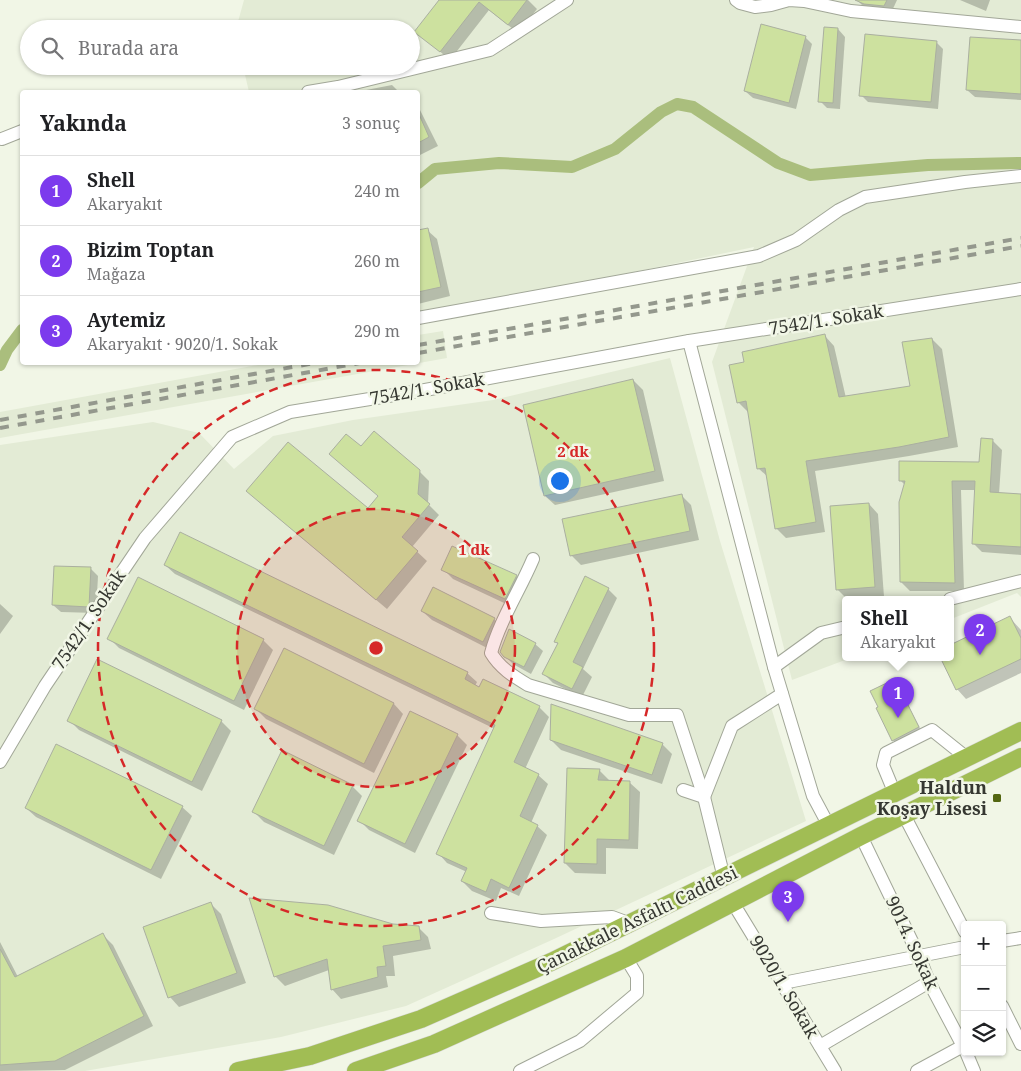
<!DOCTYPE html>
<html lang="tr">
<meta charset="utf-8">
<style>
body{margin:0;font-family:"Noto Serif",serif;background:#f6f6f6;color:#202124}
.controls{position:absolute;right:15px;bottom:15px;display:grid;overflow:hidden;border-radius:5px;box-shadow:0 1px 4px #0004}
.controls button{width:45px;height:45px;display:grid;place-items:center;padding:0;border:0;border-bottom:1px solid #e0e0e0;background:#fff;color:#202124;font:25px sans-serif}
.you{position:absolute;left:559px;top:480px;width:18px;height:18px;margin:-12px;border:4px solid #fff;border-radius:50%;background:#1a73e8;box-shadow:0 0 0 8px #1a73e833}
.badge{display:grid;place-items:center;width:32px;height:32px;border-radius:50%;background:#7c3aed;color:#fff;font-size:16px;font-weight:700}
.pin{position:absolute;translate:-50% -41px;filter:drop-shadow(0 1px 2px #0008)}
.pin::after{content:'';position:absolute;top:26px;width:18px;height:15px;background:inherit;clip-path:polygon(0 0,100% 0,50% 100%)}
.popup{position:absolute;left:842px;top:596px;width:112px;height:65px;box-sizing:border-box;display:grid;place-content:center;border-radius:5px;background:#fff;filter:drop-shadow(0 1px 4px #0005);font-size:16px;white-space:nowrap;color:#757577}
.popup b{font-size:19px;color:#202124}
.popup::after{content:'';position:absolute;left:50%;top:100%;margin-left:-10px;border:10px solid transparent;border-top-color:#fff}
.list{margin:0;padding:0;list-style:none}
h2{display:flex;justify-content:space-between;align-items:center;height:65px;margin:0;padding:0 20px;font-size:21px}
h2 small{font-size:16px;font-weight:400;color:#757577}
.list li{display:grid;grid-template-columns:32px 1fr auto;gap:15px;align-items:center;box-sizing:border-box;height:70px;padding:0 20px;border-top:1px solid #e0e0e0}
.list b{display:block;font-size:19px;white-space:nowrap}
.list p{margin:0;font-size:16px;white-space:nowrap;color:#757577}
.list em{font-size:16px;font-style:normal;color:#757577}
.icon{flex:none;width:28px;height:28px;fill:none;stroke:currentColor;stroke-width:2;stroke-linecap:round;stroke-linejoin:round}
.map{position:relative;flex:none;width:1021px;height:1071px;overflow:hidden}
.search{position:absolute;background:#fff;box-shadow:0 1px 4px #0004;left:20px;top:20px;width:400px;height:55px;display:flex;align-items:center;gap:12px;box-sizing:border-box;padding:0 18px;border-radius:28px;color:#757577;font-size:19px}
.panel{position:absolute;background:#fff;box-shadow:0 1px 4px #0004;left:20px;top:90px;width:400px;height:275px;border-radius:5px}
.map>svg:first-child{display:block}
.built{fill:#e3ebd5}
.shadow{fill:#0003}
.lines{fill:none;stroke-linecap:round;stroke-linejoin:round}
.canal{stroke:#aabe7d;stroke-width:12}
.building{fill:#cde19f;stroke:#aaafa0}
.minor-casing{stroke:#a2a798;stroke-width:14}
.highway-casing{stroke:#d7d7d6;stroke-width:19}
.minor{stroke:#fff;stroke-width:12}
.highway{stroke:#a1bd54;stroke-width:18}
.rail{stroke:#94988d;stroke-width:4;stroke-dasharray:9 9;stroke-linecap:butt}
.ring{fill:none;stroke:#d62828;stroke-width:2.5;stroke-dasharray:9 6}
.poi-dot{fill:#536611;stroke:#f1f6e6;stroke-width:2}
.labels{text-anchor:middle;stroke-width:5;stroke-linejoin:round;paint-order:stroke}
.street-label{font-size:18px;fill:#353731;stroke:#f1f6e6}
.poi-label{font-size:18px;font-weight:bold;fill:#353731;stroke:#f1f6e6;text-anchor:end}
.centre{fill:#d62828;stroke:#f1f6e6;stroke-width:2.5}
.ring-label{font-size:15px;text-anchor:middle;font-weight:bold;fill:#d62828;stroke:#f1f6e6;stroke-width:5;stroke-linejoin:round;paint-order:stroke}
</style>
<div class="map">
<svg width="1021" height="1071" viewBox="0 0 1021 1071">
<rect width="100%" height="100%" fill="#f1f6e6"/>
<!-- built -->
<g class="built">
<polygon points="244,0 1021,0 1021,597 1017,593 951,619 950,599 846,599 846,657 853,657 792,680 712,362 754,247 418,317 418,92 249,92 243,66 411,66 411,29 236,29"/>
<polygon points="443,331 447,358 0,438 0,412 269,363 418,362 418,335"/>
<polygon points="670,358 720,541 806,821 554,939 406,1006 281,1037 85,1071 0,1071 0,445 153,422 199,433 234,469 273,436 353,420 493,400"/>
</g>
<!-- shadow -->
<g class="shadow">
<polygon points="440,0 528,0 537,9 518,33 489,10 450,60 416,31"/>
<polygon points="857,0 897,0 891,13 863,6"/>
<polygon points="960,0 990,0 986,11"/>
<polygon points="838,29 845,37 840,109 827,108 820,101"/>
<polygon points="805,37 812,44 796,109 753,98 745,91"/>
<polygon points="1021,41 1021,100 975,97 967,90"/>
<polygon points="936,42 943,49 938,109 868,102 861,95"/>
<polygon points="392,85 399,92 356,92"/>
<polygon points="418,106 438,146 418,156"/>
<polygon points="427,230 437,239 450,296 418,304 418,232"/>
<polygon points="825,336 834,346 846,398 912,387 932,339 942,349 958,447 909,456 815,471 825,532 786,538 776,528 768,477 758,468 748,412 739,403 731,366 745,363"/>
<polygon points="633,380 643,390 664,481 555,505 545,496"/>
<polygon points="992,440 1002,450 999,494 1021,495 1021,555 982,552 973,543 976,490 961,490 964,591 910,591 901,582 905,485 900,480 980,463"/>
<polygon points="361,448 419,471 429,481 428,504 439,515 412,547 427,561 387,609 258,501 368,510 379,496"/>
<polygon points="682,496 691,505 699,540 581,565 571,555"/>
<polygon points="869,504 878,514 884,597 847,599 837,589"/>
<polygon points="165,565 467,673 477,682 475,686 480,688 484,681 539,707 549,717 525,769 538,775 548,784 531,823 537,826 547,835 519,896 501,888 496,901 472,891 462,881 467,872 447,863 438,853 495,729 175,574"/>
<polygon points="90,568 98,576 96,613 61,612 53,605"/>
<polygon points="443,569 516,576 526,586 515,608 453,579"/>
<polygon points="608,589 617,598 583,669 592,677 582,697 553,683 544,674 558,644 555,641"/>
<polygon points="0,604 13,616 0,634"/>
<polygon points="422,611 494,619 504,629 493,651 432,620"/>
<polygon points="1010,618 1021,630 1021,673 966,699 957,689 941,657 950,657"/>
<polygon points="109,638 263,640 273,650 244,710 119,648"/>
<polygon points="535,644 543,651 531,674 513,664 505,656"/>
<polygon points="895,680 921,730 896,743 893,740"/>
<polygon points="394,704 403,714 374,773 266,719 256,709"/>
<polygon points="69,720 221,721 231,731 202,791 79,730"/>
<polygon points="457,735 467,745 415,853 369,830 359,820"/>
<polygon points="551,740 662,744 672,754 662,784 561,750"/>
<polygon points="599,770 609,780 609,782 630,783 640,792 638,849 606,848 606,874 575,873 565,863"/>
<polygon points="352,786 362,796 334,855 264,822 254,812"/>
<polygon points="182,807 192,816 161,879 36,817 26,808"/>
<polygon points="211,904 221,914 246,983 179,1007 170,997"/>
<polygon points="393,925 418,927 428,937 431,949 393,956 395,976 386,976 388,987 341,999 332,989 329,970 285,986 275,976"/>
<polygon points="103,935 113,945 153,1026 65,1070 0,1071 0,942 18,977"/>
</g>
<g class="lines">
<!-- canal -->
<g class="canal">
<polyline points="418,183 435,169 499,163 572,167 615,149 661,112 677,104 693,107 778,163 810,175 928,165 1021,163"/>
<polyline points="0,365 7,350 22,330"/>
</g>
</g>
<!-- building -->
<g class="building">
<polygon points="439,0 527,0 508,25 479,2 440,52 414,32"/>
<polygon points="855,0 887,0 884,6 864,4"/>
<polygon points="761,24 806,36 789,103 744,91"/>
<polygon points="824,27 838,28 833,103 818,102"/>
<polygon points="865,34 937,41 931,102 859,96"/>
<polygon points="970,37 1021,40 1021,94 966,90"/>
<polygon points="418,112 429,137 418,143"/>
<polygon points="428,228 441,287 418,292 418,230"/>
<polygon points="825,334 839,397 910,386 902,342 932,338 949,437 899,447 806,461 816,522 775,529 765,468 757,469 746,401 737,403 729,365 744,362 742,352"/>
<polygon points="633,379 655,471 544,496 523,405"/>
<polygon points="374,431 420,470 418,494 430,504 402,537 418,551 376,600 246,491 288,442 368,508 378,496 329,454 346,434 361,446"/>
<polygon points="981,438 993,439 990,492 1021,494 1021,547 972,544 975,481 952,481 955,583 900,582 899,502 905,481 899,481 899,461 979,462"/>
<polygon points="682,494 690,531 570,556 562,519"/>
<polygon points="869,503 875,587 836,590 830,506"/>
<polygon points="180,532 468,672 465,679 479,687 483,679 540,706 514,762 539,774 520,816 538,825 509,888 491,879 486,892 461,881 467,868 436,854 495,725 164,565"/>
<polygon points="452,546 517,575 505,599 441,570"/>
<polygon points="54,566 91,567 89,607 52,605"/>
<polygon points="585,576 609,588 573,662 583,667 572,689 542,674 558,643 554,642"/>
<polygon points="138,577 264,639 234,701 107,639"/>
<polygon points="433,587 495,618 483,642 421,611"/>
<polygon points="1010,616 1021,638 1021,659 956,690 940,657 950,657 950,645"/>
<polygon points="509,629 536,643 524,667 504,657 500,652"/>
<polygon points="284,648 394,703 364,764 254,709"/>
<polygon points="97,659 222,720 192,782 67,721"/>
<polygon points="895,679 919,727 892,741 876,708 878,707 870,691"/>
<polygon points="551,704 663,743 652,775 550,740"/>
<polygon points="410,711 458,734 405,844 357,821"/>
<polygon points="56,744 183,806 151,870 25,808"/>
<polygon points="282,750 353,785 324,846 252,812"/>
<polygon points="567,768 600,769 598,780 630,781 629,840 597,839 597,864 564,863"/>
<polygon points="249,898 328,905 393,924 419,926 421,940 383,946 386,966 377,967 378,977 331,990 327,959 274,977"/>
<polygon points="211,902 237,973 168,998 143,927"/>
<polygon points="103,933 144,1016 55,1061 0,1065 0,949 15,977"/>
</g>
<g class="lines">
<defs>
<g id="minor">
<polyline points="736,0 740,3 755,7 771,5 789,0 804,1 851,11 1021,27"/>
<polyline points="308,92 338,87 490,50 567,0"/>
<polyline points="2,139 22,131"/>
<polyline points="418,318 759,256 796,240 839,210 865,197 965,182 1021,176"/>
<polyline points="689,341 774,667 813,796 829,826"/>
<path d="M 533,559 C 520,590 500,620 491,653 C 500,668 513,676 528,685 L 629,715 L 677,715 L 704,797 L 724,878"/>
<polyline points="950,599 1021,581"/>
<polyline points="774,667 821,633 846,627"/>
<polyline points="0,762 45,686 145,538 232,437 290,412 425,390 689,341 1021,289"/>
<polyline points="683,790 704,797 732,726 782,694"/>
<polyline points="895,794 883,765 886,753 932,730 967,758"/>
<polyline points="904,815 965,932"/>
<polyline points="861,836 919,956 929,982 965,1050"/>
<polyline points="733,903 835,1071"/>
<polyline points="491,913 541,921 612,917 631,924"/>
<polyline points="1002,941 1021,938"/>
<polyline points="783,983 965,947"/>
<polyline points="1002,1006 1021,1044"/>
<polyline points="820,1046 929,982"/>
<polyline points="966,1052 974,1071"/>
<polyline points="520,1071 580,1041 637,993 637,976 626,958"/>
<polyline points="917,1071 963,1046"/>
</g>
<g id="highway">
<polyline points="238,1071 310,1056 421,1019 551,962 1021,731"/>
<polyline points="356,1071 434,1044 626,958 861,836 1021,757"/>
</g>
</defs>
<!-- minor casing -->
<use href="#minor" class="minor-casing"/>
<!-- highway casing -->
<use href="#highway" class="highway-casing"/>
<!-- minor -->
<use href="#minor" class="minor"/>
<!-- highway -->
<use href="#highway" class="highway"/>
<!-- rail -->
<g class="rail">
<polyline points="418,345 1021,238"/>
<polyline points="418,353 1021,246"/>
<polyline points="0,420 320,362"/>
<polyline points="0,428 365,362"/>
</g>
</g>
<!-- distance rings -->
<circle cx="376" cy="648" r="139" fill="#d62828" fill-opacity=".12"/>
<g class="ring">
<circle cx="376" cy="648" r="139"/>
<circle cx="376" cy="648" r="278"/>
</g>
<!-- markers -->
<rect class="poi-dot" x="992" y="793" width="10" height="10" rx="2.5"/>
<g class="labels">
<!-- street labels -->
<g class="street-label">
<text transform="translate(826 320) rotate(-9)" y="6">7542/1. Sokak</text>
<text transform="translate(427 389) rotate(-10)" y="6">7542/1. Sokak</text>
<text transform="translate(89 620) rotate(-56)" y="6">7542/1. Sokak</text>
<text transform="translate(637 920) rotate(-26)" y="6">Çanakkale Asfaltı Caddesi</text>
<text transform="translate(912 943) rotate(65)" y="6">9014. Sokak</text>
<text transform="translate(784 987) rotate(59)" y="6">9020/1. Sokak</text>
</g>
<!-- poi labels -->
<g class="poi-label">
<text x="987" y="794">Haldun<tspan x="987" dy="21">Koşay Lisesi</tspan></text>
</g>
</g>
<circle cx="376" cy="648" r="8" class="centre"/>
<g class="ring-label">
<text x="573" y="457">2 dk</text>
<text x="474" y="555">1 dk</text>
</g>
</svg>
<div class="controls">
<button>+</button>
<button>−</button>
<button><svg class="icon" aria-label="layers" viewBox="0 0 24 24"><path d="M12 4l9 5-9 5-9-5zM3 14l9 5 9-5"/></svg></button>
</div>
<div class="you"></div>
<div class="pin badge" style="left:898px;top:718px">1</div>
<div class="popup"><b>Shell</b>Akaryakıt</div>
<div class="pin badge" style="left:980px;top:655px">2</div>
<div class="pin badge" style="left:788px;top:922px">3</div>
<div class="search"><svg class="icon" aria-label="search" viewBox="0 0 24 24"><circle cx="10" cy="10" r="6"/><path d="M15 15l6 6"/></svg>Burada ara</div>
<section class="panel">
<h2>Yakında<small>3 sonuç</small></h2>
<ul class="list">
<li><span class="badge">1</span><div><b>Shell</b><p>Akaryakıt</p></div><em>240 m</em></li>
<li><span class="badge">2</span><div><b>Bizim Toptan</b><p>Mağaza</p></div><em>260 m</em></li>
<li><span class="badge">3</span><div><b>Aytemiz</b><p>Akaryakıt · 9020/1. Sokak</p></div><em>290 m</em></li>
</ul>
</section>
</div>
